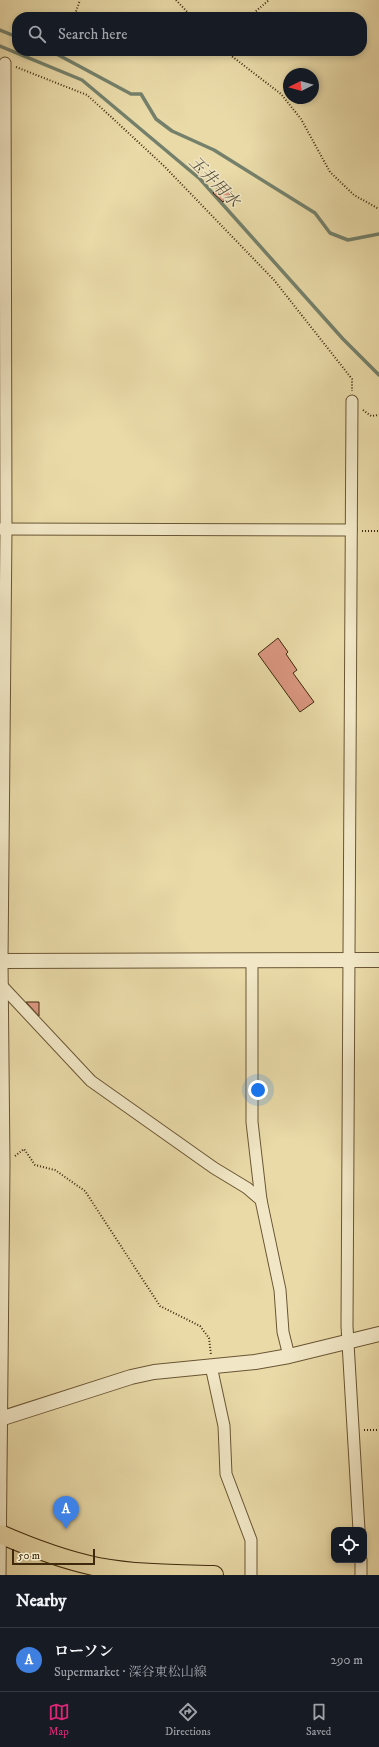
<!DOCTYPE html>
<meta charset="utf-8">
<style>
body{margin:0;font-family:"IM FELL DW Pica","Noto Serif JP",serif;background:#20242c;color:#f1f3f6}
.controls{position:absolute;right:12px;bottom:12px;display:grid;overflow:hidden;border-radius:8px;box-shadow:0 2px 6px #0003}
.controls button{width:36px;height:36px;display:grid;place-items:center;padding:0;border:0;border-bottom:1px solid #363941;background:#171b24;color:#f1f3f6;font:20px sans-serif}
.compass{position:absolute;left:283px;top:68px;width:36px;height:36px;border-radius:50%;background:#171b24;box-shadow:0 2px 6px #0003;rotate:265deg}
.scale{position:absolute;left:12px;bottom:10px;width:83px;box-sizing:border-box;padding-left:4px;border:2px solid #3f290c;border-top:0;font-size:11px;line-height:14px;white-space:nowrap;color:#3f290c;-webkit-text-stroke:3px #f1e7c6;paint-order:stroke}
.you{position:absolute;left:258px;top:1090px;width:14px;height:14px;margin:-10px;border:3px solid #fff;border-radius:50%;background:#1a73e8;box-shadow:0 0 0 6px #1a73e833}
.badge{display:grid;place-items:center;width:26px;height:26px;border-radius:50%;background:#db2777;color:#fff;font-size:13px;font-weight:700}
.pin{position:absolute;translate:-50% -33px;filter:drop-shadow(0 1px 2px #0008)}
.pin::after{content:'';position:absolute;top:21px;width:14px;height:12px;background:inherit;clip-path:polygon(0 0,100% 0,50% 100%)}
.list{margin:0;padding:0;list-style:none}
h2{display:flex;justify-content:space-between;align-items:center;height:52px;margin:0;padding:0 16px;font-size:17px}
h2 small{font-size:13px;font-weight:400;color:#9ea1a6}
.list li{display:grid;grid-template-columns:26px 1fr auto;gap:12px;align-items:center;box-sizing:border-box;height:64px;padding:0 16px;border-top:1px solid #363941}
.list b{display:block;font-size:15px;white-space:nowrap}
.list p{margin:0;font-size:13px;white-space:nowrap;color:#9ea1a6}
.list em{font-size:13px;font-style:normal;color:#9ea1a6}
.icon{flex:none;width:22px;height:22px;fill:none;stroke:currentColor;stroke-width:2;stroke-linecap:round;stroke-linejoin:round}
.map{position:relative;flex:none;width:379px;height:1575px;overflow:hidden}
.search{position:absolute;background:#171b24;box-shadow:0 2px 6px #0003;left:12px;right:12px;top:12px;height:44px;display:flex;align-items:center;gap:10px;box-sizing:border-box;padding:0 14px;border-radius:16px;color:#9ea1a6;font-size:15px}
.sheet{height:116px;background:#171b24}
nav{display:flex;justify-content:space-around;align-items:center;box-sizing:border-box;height:56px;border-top:1px solid #363941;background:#171b24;font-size:11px;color:#9ea1a6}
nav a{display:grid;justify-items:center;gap:2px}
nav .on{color:#db2777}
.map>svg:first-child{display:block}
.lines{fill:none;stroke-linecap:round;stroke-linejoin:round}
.stream{stroke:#74806b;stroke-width:3.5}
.building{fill:#d99680;stroke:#3f290c}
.minor-casing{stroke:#6a5533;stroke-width:13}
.tertiary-casing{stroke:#6a5533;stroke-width:16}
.primary-casing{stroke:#3f290c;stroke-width:20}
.path{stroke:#3f290c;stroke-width:2;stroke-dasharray:1 2;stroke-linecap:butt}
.minor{stroke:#f1e7c6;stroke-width:11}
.tertiary{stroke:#f1e7c6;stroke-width:14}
.primary{stroke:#e9daa8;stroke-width:18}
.labels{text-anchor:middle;stroke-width:3;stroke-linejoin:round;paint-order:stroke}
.water-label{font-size:16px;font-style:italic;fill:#554d34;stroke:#f1e7c6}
</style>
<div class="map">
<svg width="379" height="1575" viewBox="0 0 379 1575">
<rect width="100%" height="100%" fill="#e9daa8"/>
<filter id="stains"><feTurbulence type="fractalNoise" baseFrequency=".005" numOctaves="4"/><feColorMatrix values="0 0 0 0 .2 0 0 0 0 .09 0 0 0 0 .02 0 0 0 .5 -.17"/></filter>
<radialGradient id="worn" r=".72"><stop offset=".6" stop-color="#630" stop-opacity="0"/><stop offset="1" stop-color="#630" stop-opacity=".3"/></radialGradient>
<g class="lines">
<!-- stream -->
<g class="stream">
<polyline points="0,30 17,37"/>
<polyline points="0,46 82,80 200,179 343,339 379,375"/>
<polyline points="51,51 131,94 141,94 156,119 172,131 214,150 315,213 330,233 348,240 379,234"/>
</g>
</g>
<!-- building -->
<g class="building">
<polygon points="222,183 232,192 223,202 213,193"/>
<polygon points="278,638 288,652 286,654 297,670 293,673 314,702 300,712 258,654"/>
<polygon points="26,1002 39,1002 39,1016"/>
</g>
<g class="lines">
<defs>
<g id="minor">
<polyline points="352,401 347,1326 359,1530"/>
<polyline points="0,529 351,530"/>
<polyline points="252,960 252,1122 261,1200 280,1290 283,1332 289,1356"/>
<polyline points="3,987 91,1081 214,1168 247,1188 261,1200"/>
<polyline points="211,1366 224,1426 226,1474 251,1540 251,1575"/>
<polyline points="361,1560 361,1575"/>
<polyline points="0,1575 4,1164 2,961 6,529 5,63"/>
</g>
<g id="tertiary">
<polyline points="0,961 379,960"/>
<polyline points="0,1419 131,1377 154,1372 255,1362 289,1356 379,1334"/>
</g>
<path id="primary" d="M 0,1534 C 32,1548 64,1560 98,1567 C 136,1574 176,1574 214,1575"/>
</defs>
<!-- minor casing -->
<use href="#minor" class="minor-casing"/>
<!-- tertiary casing -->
<use href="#tertiary" class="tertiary-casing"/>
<!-- primary casing -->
<use href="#primary" class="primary-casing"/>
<!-- path -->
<g class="path">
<polyline points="176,0 192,17"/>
<polyline points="74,17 80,0"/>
<polyline points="249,17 269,0"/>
<polyline points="225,51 281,94 301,119 330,172 354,195 379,209"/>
<polyline points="16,67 87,95 108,114 164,166 274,280 352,379 352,391"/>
<polyline points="363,410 371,416 379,415"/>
<polyline points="362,531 379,531"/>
<polyline points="15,1156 24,1149 35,1165 55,1170 85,1191 160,1306 200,1326 209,1338 211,1355"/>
<polyline points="364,1430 379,1430"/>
</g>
<!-- minor -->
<use href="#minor" class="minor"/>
<!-- tertiary -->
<use href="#tertiary" class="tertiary"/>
<!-- primary -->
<use href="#primary" class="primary"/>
</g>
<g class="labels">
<!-- water labels -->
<g class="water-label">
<text transform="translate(215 181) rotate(45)" y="6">玉井用水</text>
</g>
</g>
<rect width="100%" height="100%" filter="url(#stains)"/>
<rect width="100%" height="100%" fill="url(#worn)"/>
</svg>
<div class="controls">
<button><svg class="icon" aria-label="locate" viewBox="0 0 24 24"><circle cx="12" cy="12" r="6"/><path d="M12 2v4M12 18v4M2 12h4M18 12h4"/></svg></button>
</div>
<svg class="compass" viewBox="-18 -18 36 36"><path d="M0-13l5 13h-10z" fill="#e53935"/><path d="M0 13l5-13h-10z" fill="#9ea1a6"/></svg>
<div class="scale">50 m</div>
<div class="you"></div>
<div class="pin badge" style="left:66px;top:1529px;background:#3f7fe0">A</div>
<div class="search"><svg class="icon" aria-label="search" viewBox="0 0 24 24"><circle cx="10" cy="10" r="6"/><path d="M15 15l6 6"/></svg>Search here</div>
</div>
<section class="sheet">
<h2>Nearby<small></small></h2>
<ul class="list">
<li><span class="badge" style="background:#3f7fe0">A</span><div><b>ローソン</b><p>Supermarket · 深谷東松山線</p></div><em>290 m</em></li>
</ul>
</section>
<nav>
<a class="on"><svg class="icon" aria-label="map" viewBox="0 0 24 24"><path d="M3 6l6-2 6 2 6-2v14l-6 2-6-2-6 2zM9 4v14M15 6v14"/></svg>Map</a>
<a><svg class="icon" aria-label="directions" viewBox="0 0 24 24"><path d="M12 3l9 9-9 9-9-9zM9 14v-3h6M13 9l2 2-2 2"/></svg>Directions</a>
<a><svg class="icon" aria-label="saved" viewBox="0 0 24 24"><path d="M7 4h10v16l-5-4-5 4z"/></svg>Saved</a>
</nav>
